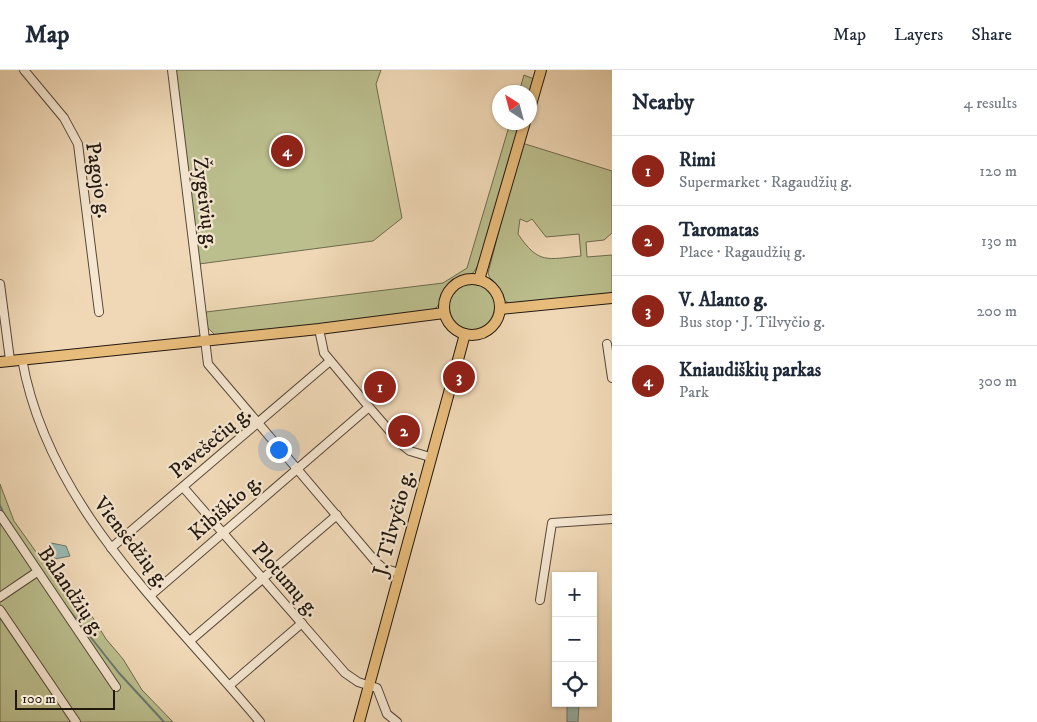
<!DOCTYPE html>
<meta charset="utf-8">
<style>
body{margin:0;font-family:"IM FELL DW Pica",serif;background:#f2f2f3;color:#1f2937}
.controls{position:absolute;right:15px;bottom:15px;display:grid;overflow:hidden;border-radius:0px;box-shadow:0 1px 4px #0004}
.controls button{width:45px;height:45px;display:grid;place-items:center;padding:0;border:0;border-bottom:1px solid #e0e1e3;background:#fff;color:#1f2937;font:25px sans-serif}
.compass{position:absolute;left:492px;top:15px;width:45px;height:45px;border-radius:50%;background:#fff;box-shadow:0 1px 4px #0004;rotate:324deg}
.scale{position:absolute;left:15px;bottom:12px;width:100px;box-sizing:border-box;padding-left:5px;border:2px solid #211810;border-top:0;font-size:14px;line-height:18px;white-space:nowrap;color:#211810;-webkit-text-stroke:4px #f5e6d0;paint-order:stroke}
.you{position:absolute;left:278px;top:379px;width:18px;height:18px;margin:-12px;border:4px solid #fff;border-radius:50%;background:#1a73e8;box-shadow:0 0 0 8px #1a73e833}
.badge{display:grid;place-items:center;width:32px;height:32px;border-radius:50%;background:#8f2418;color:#fff;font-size:16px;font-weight:700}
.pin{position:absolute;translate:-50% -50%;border:2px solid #fff;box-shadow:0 1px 5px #0006}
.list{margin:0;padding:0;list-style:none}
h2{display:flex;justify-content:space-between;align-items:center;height:65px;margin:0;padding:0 20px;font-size:21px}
h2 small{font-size:16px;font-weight:400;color:#747a83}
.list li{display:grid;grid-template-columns:32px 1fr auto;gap:15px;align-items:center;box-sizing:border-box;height:70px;padding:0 20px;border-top:1px solid #e0e1e3}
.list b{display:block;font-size:19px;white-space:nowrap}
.list p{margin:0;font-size:16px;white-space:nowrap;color:#747a83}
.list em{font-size:16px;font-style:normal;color:#747a83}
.icon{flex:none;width:28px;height:28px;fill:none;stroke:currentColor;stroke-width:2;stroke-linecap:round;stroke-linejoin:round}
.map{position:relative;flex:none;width:612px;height:652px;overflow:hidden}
header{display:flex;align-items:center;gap:30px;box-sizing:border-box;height:70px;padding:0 25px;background:#fff;border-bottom:1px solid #e0e1e3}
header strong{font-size:24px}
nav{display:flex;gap:28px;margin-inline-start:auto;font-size:18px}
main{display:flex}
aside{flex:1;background:#fff}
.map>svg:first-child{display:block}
.green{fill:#bbbe8d;stroke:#6e6b4e;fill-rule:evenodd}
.water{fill:#9ab9b1;stroke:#6a7971}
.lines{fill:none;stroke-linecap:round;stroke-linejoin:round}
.stream{stroke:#6a7971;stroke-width:2}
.minor-casing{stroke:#55483a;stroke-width:10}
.major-casing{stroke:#211810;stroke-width:12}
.minor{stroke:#f5e6d0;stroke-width:8}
.major{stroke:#e8bc7b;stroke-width:10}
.labels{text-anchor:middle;stroke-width:4.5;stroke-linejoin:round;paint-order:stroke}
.street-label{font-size:21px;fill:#211810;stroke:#f5e6d0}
</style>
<header>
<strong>Map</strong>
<nav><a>Map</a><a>Layers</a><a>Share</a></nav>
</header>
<main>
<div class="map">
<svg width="612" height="652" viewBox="0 0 612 652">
<rect width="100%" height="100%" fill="#f0d8b6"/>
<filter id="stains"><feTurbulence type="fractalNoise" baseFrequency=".004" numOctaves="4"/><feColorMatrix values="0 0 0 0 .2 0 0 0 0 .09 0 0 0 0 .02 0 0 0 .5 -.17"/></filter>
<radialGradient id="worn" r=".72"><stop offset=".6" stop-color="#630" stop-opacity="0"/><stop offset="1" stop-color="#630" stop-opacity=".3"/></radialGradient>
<!-- green -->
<g class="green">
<polygon points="174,0 381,0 376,14 402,148 373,171 199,194"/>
<polygon points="524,5 534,9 530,22 519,22"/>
<polygon points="510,53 521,53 479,194 473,203 451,214 437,237 431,241 417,244 215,265 207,257 206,242 443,213 467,198"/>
<path d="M 522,73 L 612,101 L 612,163 L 604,170 L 586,172 L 587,187 L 612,185 L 612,228 C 590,231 525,241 507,232 C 499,227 491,212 488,203 ZM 520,149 L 527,152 L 532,149 L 546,167 L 579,164 L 581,186 C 547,189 539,195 518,164 Z"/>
<circle cx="472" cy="237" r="25"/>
<polygon points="0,414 14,451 71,531 82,530 106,569 123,589 142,620 173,652 0,652"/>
</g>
<!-- water -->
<g class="water">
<polygon points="51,473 66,476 70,486 55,489 47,477"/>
<polygon points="567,633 579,633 578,652 567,652"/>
</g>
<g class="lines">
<!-- stream -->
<g class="stream">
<polyline points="0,435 4,445"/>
<polyline points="62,531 119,603 164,652"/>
</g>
<defs>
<g id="minor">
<polyline points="24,0 64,48 78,74 99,242"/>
<polyline points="172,0 208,294 376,492 383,498 399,503"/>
<polyline points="0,214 10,290"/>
<polyline points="319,259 324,283 369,337 401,374 410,381 430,387"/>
<polyline points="607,274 612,308"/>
<path d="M 22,289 C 48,437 168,541 260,652"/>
<polyline points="183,417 345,603 358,612 377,618 387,644 397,652"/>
<polyline points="0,445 116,617"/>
<polyline points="111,478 330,291"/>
<polyline points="151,525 369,337"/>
<polyline points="0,527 37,502"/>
<polyline points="540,530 552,453 612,449"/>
<polyline points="0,540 76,652"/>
<polyline points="191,570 337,445"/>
<polyline points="230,615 302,553"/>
</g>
<g id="major">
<polyline points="530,38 541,0"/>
<circle cx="472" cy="237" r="28"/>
<polyline points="479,210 525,52"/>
<polyline points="500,239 612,228"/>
<polyline points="0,292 319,259 444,243"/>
<polyline points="359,652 465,264"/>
</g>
</defs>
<!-- minor casing -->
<use href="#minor" class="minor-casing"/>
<!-- major casing -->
<use href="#major" class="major-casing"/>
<!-- minor -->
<use href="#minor" class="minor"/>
<!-- major -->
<use href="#major" class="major"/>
</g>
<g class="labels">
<!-- street labels -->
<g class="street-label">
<text transform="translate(99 110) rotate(81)" y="7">Pagojo g.</text>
<text transform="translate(206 133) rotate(83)" y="7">Žygeivių g.</text>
<text transform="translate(210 372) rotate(-40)" y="7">Pavešečių g.</text>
<text transform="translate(225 437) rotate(-41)" y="7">Kibiškio g.</text>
<text transform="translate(393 453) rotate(-75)" y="7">J. Tilvyčio g.</text>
<text transform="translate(132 472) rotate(52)" y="7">Viensėdžių g.</text>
<text transform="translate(286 509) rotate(49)" y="7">Plotumų g.</text>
<text transform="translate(72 521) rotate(56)" y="7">Balandžių g.</text>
</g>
</g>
<rect width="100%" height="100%" filter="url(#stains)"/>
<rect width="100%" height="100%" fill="url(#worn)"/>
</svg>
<div class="controls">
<button>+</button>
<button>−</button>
<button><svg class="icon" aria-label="locate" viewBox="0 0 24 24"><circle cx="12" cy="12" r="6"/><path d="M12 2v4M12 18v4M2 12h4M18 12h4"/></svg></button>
</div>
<svg class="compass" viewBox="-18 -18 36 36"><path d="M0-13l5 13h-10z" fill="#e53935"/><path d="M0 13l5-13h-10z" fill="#747a83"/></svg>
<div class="scale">100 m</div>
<div class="you"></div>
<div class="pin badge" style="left:380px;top:317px">1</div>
<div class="pin badge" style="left:404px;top:361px">2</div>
<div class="pin badge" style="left:459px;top:307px">3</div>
<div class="pin badge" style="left:287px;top:81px">4</div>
</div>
<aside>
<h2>Nearby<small>4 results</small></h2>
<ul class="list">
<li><span class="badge">1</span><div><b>Rimi</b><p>Supermarket · Ragaudžių g.</p></div><em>120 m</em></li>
<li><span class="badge">2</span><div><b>Taromatas</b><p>Place · Ragaudžių g.</p></div><em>130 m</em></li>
<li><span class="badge">3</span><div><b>V. Alanto g.</b><p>Bus stop · J. Tilvyčio g.</p></div><em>200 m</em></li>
<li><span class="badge">4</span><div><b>Kniaudiškių parkas</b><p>Park</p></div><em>300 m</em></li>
</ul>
</aside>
</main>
